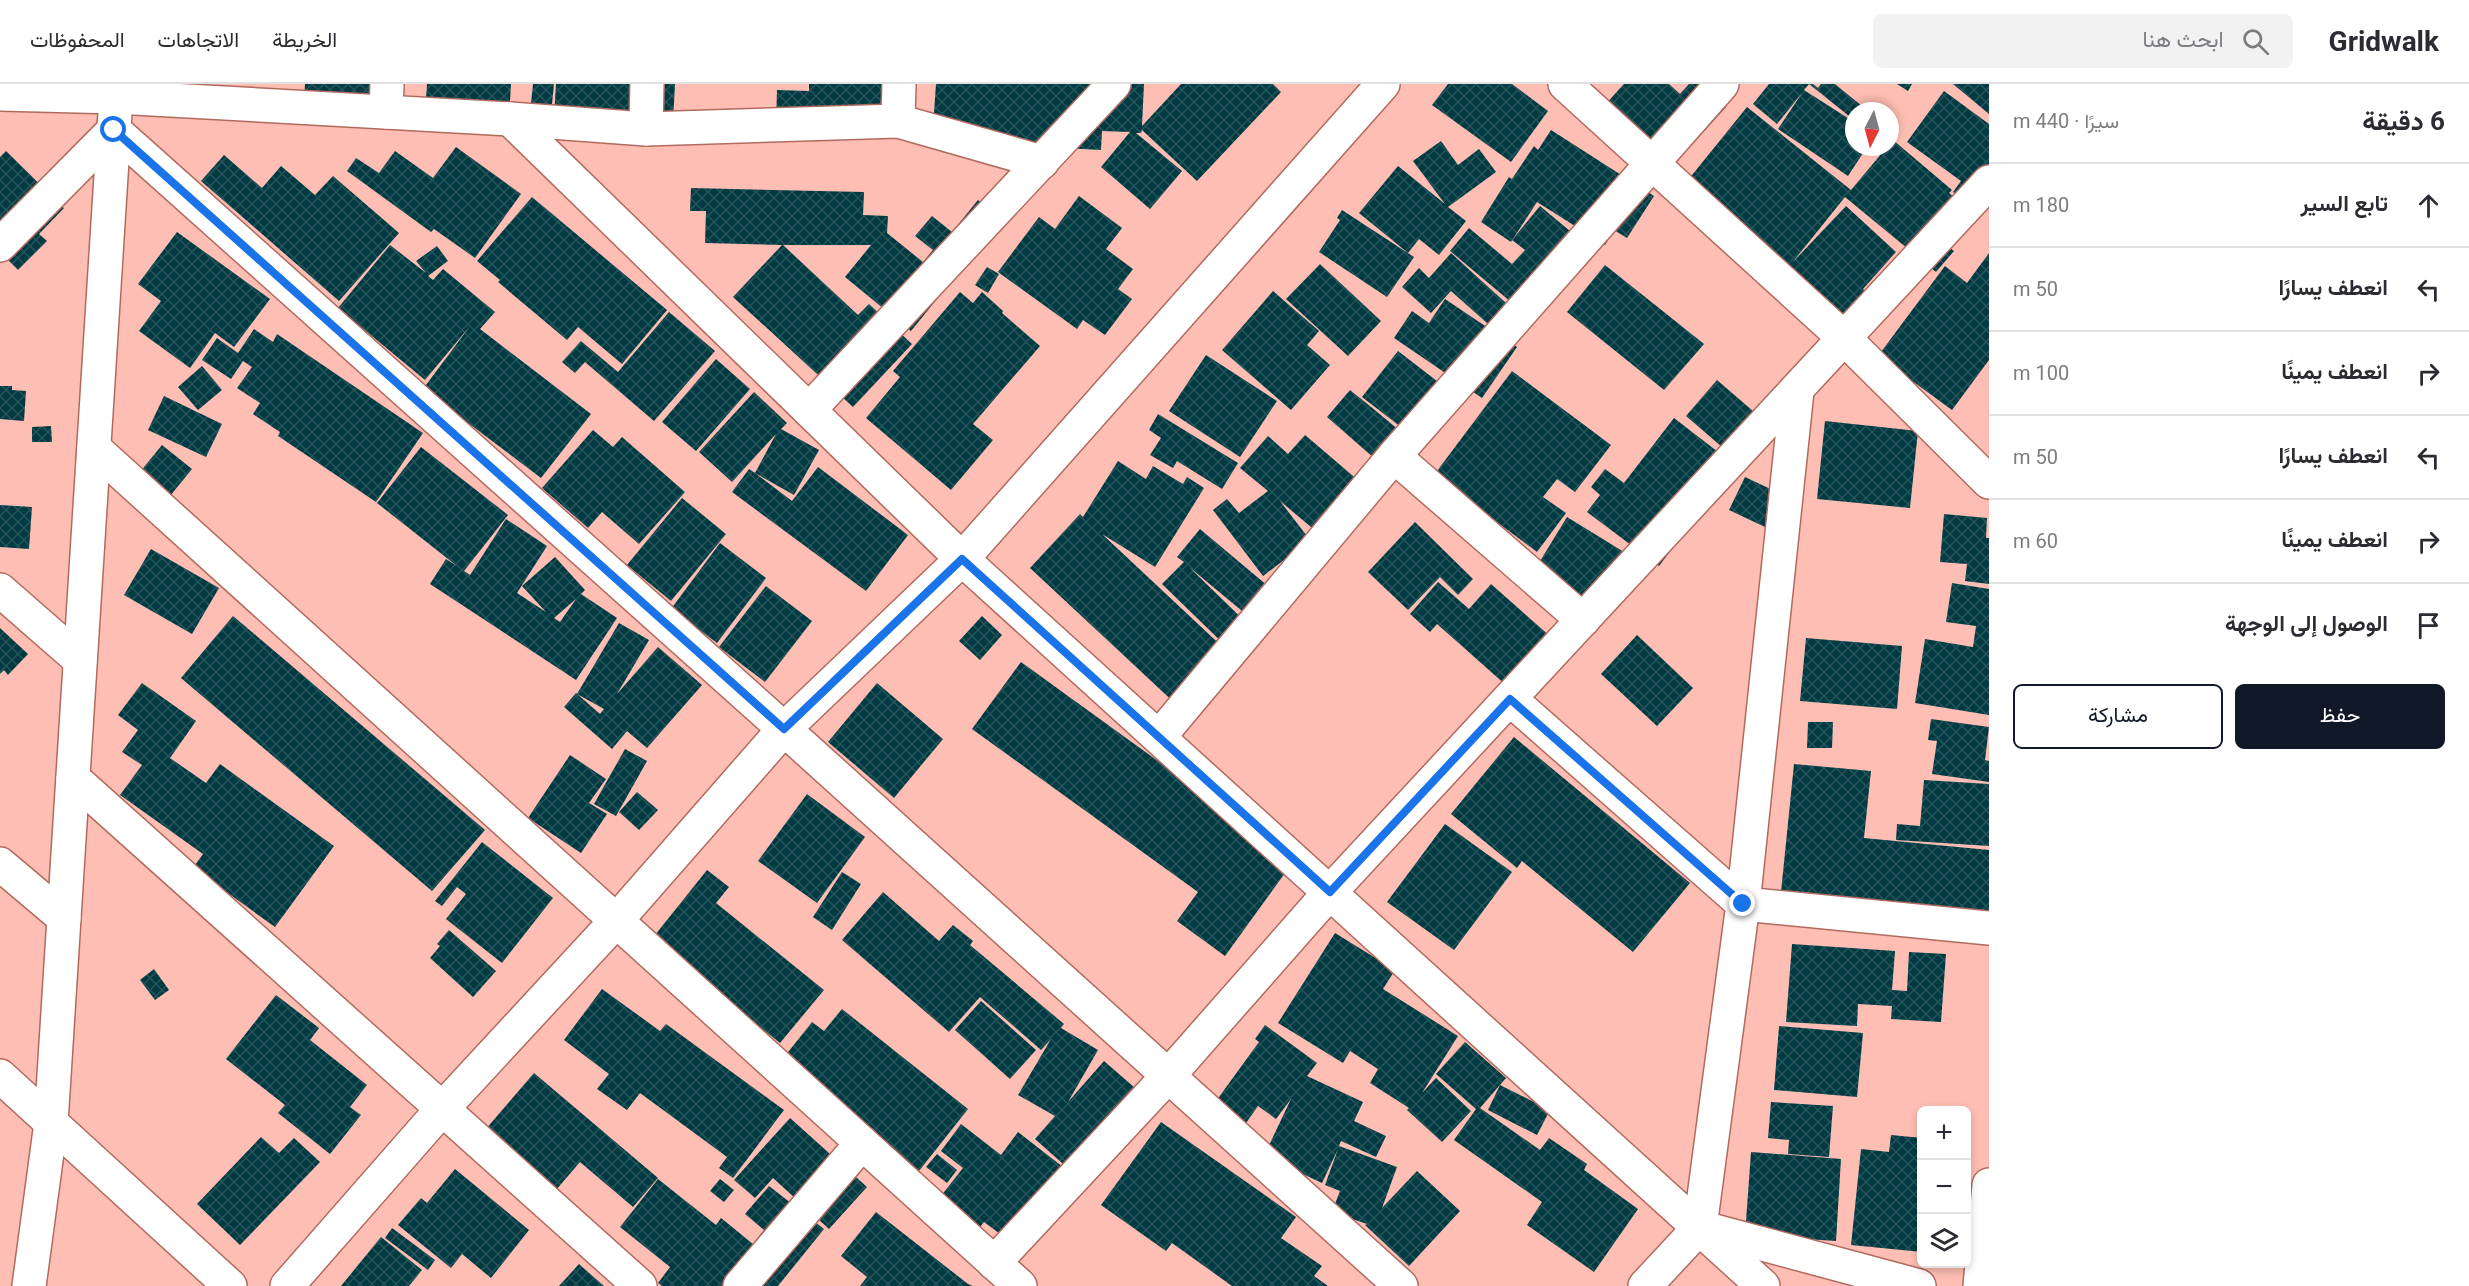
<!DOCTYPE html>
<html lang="ar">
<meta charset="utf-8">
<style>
body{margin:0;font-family:Roboto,Vazirmatn,sans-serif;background:#f2f2f3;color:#2b2b33;direction:rtl}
.controls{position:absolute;right:18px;bottom:18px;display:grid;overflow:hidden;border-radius:9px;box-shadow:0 3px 9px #0003}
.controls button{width:54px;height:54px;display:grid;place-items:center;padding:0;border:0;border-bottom:2px solid #e1e1e2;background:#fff;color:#2b2b33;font:30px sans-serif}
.compass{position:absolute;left:1845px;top:18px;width:54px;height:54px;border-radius:50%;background:#fff;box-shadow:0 3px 9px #0003;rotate:186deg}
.stop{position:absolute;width:18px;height:18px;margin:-14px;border:4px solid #1a73e8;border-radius:50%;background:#fff}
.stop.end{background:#1a73e8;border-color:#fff;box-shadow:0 2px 6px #0008}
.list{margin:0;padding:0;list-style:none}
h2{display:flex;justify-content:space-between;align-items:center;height:78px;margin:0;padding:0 24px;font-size:26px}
h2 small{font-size:20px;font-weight:400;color:#7c7c81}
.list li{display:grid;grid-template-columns:39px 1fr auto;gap:18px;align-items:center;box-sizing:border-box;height:84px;padding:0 24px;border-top:2px solid #e1e1e2}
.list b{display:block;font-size:22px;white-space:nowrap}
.list em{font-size:20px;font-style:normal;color:#7c7c81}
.actions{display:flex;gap:12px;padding:18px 24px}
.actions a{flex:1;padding:14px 0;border:2px solid #111827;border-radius:9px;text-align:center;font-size:21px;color:#111827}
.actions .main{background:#111827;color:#fff}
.icon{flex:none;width:33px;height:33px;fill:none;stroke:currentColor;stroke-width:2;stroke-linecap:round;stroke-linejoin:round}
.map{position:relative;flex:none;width:1989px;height:1202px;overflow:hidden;direction:ltr}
header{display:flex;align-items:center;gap:36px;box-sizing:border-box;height:84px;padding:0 30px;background:#fff;border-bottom:2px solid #e1e1e2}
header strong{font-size:28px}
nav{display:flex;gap:33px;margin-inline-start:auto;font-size:21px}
.search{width:420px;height:54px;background:#f2f2f3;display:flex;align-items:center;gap:15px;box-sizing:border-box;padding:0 21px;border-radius:9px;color:#7c7c81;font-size:22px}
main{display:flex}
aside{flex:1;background:#fff}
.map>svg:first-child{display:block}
.building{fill:url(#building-cross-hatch);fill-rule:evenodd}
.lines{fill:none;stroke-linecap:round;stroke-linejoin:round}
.street-casing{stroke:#b26a5e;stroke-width:36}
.street{stroke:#fff;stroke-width:33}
.route{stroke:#1a73e8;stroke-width:8}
</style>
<header>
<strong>Gridwalk</strong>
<div class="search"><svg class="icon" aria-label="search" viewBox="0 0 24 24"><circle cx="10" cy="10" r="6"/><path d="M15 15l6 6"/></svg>ابحث هنا</div>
<nav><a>الخريطة</a><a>الاتجاهات</a><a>المحفوظات</a></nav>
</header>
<main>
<aside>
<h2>6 دقيقة<small>سيرًا · 440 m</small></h2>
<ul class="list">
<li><svg class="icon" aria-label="ahead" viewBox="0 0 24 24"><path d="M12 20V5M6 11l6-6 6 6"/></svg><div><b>تابع السير</b></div><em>180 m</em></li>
<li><svg class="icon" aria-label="left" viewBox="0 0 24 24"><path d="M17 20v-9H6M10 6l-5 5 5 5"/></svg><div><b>انعطف يسارًا</b></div><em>50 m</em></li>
<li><svg class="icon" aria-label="right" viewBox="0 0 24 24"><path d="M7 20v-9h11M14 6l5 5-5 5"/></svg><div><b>انعطف يمينًا</b></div><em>100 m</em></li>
<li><svg class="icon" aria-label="left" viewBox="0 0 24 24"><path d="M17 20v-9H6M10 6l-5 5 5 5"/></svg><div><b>انعطف يسارًا</b></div><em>50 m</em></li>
<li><svg class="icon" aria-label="right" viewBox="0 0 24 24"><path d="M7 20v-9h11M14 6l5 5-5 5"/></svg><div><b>انعطف يمينًا</b></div><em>60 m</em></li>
<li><svg class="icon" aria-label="arrive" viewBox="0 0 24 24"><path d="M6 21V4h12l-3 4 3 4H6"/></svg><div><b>الوصول إلى الوجهة</b></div></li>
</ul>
<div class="actions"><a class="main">حفظ</a><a>مشاركة</a></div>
</aside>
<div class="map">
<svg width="1989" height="1202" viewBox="0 0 1989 1202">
<defs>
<pattern id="building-cross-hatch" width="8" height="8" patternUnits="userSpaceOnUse" patternTransform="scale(1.5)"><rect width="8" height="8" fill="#003b43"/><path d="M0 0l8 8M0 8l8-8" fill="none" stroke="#27545a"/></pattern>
</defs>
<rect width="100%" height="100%" fill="#febeb3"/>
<!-- building -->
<g class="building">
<polygon points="305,0 389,0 385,37 303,30"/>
<polygon points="427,0 511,0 509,34 425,30"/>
<polygon points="533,0 554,0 550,40 529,38"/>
<polygon points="556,0 675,0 672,57 553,50"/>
<polygon points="809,0 882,0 880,31 776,39 777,6 809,7"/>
<polygon points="936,0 1144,0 1142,42 1181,0 1273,0 1281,8 1197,97 1142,46 1141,49 1136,49 1182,87 1150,125 1101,83 1130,48 1102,47 1101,66 932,57"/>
<polygon points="1448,0 1512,0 1548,27 1511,78 1432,21"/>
<polygon points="1624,0 1669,0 1680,10 1689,0 1701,0 1726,23 1671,84 1603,23"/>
<polygon points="1769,0 1813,0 1818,4 1821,0 1835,0 1868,27 1854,27 1854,36 1809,0 1804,6 1854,38 1854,63 1867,63 1848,92 1778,45 1802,9 1777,40 1753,20"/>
<polygon points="1897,0 1912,0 1908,7"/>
<polygon points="1953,0 1989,0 1989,30"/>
<polygon points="1944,7 1989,40 1989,120 1982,129 1953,108 1961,97 1907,58"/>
<polygon points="1747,23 1851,106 1887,63 1890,63 1893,56 1952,106 1949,109 1973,129 1946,161 1954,167 1936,188 1845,113 1792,179 1846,122 1896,168 1863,205 1881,221 1855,249 1684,101"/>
<polygon points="1551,46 1654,112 1627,154 1614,146 1605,161 1537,118 1511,158 1481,138 1509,93 1512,95 1534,62 1538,66"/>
<polygon points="1441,57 1458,81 1479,65 1496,88 1448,123 1466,137 1439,171 1419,155 1408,169 1359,129 1398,82 1445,120 1413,77"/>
<polygon points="456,63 521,110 475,174 434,145 431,148 347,87 356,74 379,89 395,67 433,94"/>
<polygon points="6,67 64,124 39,150 47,157 18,186 5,173 0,178 0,73"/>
<polygon points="224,71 262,104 281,82 315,111 333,92 399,149 339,217 201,97"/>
<polygon points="691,104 864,108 863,131 888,132 887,149 923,178 933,166 915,152 932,132 952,148 978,116 1002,135 911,247 845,193 871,161 783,161 858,231 869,220 912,260 853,323 733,213 782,161 705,159 706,127 690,127"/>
<polygon points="1079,112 1122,144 1106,165 1133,185 1118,205 1132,215 1105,251 1083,236 1077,245 998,188 1039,133 1055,145"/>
<polygon points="532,113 667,226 622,280 578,243 567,256 498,198 500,196 477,177"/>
<polygon points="1540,122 1588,162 1559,195 1567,201 1535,238 1450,167 1469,144 1512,180 1525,166 1512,156"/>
<polygon points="1342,126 1414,173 1387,213 1319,168 1340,136 1337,134"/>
<polygon points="177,148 270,215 234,263 215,249 190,284 139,247 161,217 138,200"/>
<polygon points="390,161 426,189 416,177 437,162 448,177 428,192 433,196 443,185 495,228 480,245 591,330 541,394 423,305 470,242 425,296 338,224"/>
<polygon points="1451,169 1528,239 1511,259 1517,263 1482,314 1394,254 1412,227 1429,239 1445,215 1506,256 1451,207 1431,229 1402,203 1419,184 1429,194"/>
<polygon points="1989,169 1989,276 1952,326 1878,272 1945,182 1967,199"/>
<polygon points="1320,180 1381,237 1348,272 1286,215"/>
<polygon points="1605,181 1704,260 1664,306 1567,228"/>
<polygon points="987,183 999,190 988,209 975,201"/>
<polygon points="1273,207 1319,247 1307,261 1330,281 1291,326 1222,266"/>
<polygon points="960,208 973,219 982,208 1003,227 1002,229 1040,262 973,340 993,356 951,406 866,334 900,293 893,287"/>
<polygon points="669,228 715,267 654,337 585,278 575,289 562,278 581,257 618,288"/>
<polygon points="254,245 273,258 277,250 423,349 376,418 278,352 280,348 253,330 260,319 237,304 252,283 243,277 231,295 202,276 217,254 238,269"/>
<polygon points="1398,267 1459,314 1423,360 1362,313"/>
<polygon points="1206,271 1277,317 1240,373 1169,327"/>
<polygon points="716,275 750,305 696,367 662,338"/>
<polygon points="202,282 222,306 198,326 178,303"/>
<polygon points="1512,287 1611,361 1575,408 1557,395 1543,413 1566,429 1537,468 1434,391"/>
<polygon points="1717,296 1761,334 1722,363 1686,332"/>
<polygon points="0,302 12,302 12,306 26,307 24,337 0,335"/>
<polygon points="1350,306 1376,327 1418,362 1374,374 1327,333"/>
<polygon points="754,308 787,339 781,345 819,366 794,411 755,389 792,417 818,383 908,451 866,507 732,408 749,385 755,389 776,350 732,398 699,368"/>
<polygon points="164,312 222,340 206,373 148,346"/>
<polygon points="1158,330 1238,379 1222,405 1177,377 1173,384 1150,371 1161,354 1149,346"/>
<polygon points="1674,334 1735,381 1661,449 1675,461 1659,482 1587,428 1600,411 1591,403 1605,385 1624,399"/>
<polygon points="1825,337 1918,347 1910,424 1817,415"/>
<polygon points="51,342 52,358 32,358 32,343"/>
<polygon points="593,346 613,363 622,353 685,408 639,460 602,428 588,444 542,404"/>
<polygon points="1305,351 1379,414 1336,464 1280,417 1310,456 1263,492 1213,426 1227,415 1239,429 1268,407 1240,384 1268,352 1288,370"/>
<polygon points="162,361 192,385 170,412 140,388"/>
<path d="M 421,363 L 508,431 L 464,487 L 470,491 L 506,435 L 547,462 L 517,509 L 546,528 L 522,502 L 555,473 L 585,506 L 581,510 L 617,534 L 576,596 L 430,500 L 446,475 L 457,482 L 377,419 ZM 576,515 L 560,538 L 554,534 Z"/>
<polygon points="1118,377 1146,395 1153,382 1183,400 1187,393 1204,404 1155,483 1102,450 1229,569 1179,623 1030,484 1080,430 1083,433"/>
<polygon points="1745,393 1781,410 1765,443 1729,426"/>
<polygon points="682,414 726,450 671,517 627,481"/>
<polygon points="0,421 32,423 29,465 0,463"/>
<polygon points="1944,430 1987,434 1986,454 1989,454 1989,500 1965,497 1967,480 1940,478"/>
<polygon points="1567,433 1637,476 1604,530 1534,487"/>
<polygon points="1415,438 1473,495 1458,511 1440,493 1408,526 1368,488"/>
<polygon points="1200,445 1282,514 1259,541 1189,483 1256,548 1234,570 1162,500 1184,478 1177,473"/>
<polygon points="720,459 766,494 717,559 671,525"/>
<polygon points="151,465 219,504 192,550 124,511"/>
<polygon points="1438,498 1469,525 1491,500 1568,568 1524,617 1437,540 1430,548 1410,530"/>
<polygon points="1952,499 1989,505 1989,631 1915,619 1925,555 1973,563 1976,542 1946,538"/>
<polygon points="766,502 812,537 765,598 719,563"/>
<polygon points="233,532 485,746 432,807 181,594"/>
<polygon points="982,532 1002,551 980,576 959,557"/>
<polygon points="619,539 649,556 617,610 658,563 702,601 647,664 627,647 612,665 564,623 576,609 600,630 604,625 577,610"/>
<polygon points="0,544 28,570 8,591 4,586 0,590"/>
<polygon points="1637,551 1693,604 1657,642 1601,590"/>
<polygon points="1806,554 1902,562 1897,625 1800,617"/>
<polygon points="1021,578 1245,740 1239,749 1288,785 1225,872 1177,837 1198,808 972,645"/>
<polygon points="142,599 196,637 170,674 206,699 220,680 334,762 275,843 193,784 203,770 120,711 142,681 122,668 138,646 118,631"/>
<polygon points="877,599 943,655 894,714 828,658"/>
<polygon points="1931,635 1989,643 1985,676 1989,677 1989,698 1932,690 1937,657 1928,656"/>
<polygon points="1808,638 1833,638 1832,664 1807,664"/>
<polygon points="1514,653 1690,799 1633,868 1522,777 1517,784 1451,730"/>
<polygon points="625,665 647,677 616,732 594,720"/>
<polygon points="570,671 606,695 589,719 607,730 581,769 528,734"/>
<polygon points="1794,680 1871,687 1864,754 1989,766 1989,829 1781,808"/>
<polygon points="1924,696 1989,700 1989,762 1896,756 1897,740 1920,742"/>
<polygon points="637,708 658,726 639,746 619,728"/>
<polygon points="807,710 865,753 817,819 758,777"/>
<polygon points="1445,740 1512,788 1454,866 1387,818"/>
<polygon points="482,758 553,814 502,879 446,835 466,810 457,803 442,822 435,817"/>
<polygon points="707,786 729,803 716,819 824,906 780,959 651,856"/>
<polygon points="842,788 861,800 832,846 813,833"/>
<polygon points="883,808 939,857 953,841 973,857 970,861 1064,940 1061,944 1098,966 1068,1018 1104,977 1150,1017 1080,1095 1035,1055 1055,1032 1018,1011 1051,955 1041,966 980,913 949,948 842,856"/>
<polygon points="449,846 496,887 473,913 430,874 440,862 437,860"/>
<polygon points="1335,849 1395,886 1383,905 1458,952 1422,1009 1436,994 1471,1027 1442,1058 1407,1026 1409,1024 1370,999 1378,985 1350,967 1343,979 1278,939"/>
<polygon points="1792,860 1895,867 1892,906 1907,907 1909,868 1946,870 1941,938 1891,935 1892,922 1858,920 1857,942 1786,938"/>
<polygon points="154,885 169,906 155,916 140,896"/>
<polygon points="602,905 660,947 666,940 784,1026 733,1094 719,1084 727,1073 640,1009 627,1026 597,1005 609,990 564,956"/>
<polygon points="276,911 319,944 310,956 367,1001 350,1023 361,1031 330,1070 278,1029 285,1021 226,975"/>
<polygon points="981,917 1036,966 1010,995 955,946"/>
<polygon points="842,925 968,1025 919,1087 781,977 812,938 824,947"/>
<polygon points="1265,941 1317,979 1307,992 1363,1018 1354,1037 1386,1052 1376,1073 1341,1057 1339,1062 1397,1083 1382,1124 1417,1087 1460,1127 1409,1182 1365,1141 1367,1140 1332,1128 1340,1107 1325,1101 1338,1065 1322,1099 1264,1072 1291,1015 1276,1035 1258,1022 1246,1039 1216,1017 1259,958 1255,955"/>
<polygon points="1779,942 1863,949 1857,1013 1774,1006"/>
<polygon points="1465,958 1506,994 1480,1024 1540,1066 1549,1054 1587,1080 1584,1086 1638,1125 1594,1188 1527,1141 1542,1118 1454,1056 1476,1025 1436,990"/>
<polygon points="534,989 658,1094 633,1123 580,1078 556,1106 485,1046"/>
<polygon points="1500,1001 1550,1026 1537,1051 1488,1026"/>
<polygon points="1771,1018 1833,1022 1829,1073 1788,1070 1789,1056 1768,1054"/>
<polygon points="790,1034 867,1103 829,1145 773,1094 755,1114 734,1096"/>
<polygon points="1161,1038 1296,1133 1281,1154 1322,1182 1314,1192 1328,1202 1232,1202 1172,1159 1166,1167 1101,1121"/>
<polygon points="961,1040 1001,1071 1018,1048 1081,1097 1011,1158 984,1138 980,1143 940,1113 963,1084 941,1067"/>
<polygon points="1891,1051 1922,1054 1922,1168 1851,1161 1861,1065 1889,1068"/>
<polygon points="261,1053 279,1069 294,1054 320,1078 240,1161 197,1120"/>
<polygon points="1751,1068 1841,1075 1836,1157 1745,1151"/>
<polygon points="937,1070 957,1086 947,1099 926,1083"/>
<polygon points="455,1085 529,1146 491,1194 462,1170 451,1184 398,1141 421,1114 427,1119"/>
<polygon points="658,1095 716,1141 721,1134 753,1160 764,1146 745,1130 769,1102 824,1145 778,1202 662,1202 658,1199 670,1183 620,1143"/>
<polygon points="720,1095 734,1106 724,1118 710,1107"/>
<polygon points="1966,1111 1972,1111 1968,1156 1966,1156"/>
<polygon points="876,1128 968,1200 973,1202 860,1202 867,1193 841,1172"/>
<polygon points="392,1144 435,1176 428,1186 385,1154"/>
<polygon points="381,1153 422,1186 409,1202 341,1202"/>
<polygon points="579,1180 604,1202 559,1202"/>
</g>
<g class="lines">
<defs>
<g id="street">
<polyline points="1565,0 1844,254 1989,398"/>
<polyline points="0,10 116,13 510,35 646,45 898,37 1042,78"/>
<polyline points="386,28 387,0"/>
<polyline points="510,35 962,475 1763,1202"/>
<polyline points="898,37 899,0"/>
<polyline points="646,45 647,0"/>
<polyline points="0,161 114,46 784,645 1401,1202"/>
<polyline points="809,326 1114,0"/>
<polyline points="94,364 1020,1202"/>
<polyline points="1394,372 1583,536"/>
<polyline points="0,506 80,576"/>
<polyline points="1510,615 1743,820 1989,844"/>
<polyline points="1159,653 1394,372 1722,0"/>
<polyline points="73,694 640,1202"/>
<polyline points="0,780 64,834"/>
<polyline points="0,992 230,1202"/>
<polyline points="1703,1144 1919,1202"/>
<polyline points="994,1179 1169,991 1330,808 1989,98"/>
<polyline points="29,1202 51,1039 116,13"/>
<polyline points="287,1202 443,1024 616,837 784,645 962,475 1383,0"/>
<polyline points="740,1202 862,1059"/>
<polyline points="1645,1202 1700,1143 1743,820 1797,307"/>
<polyline points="1980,1202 1989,1101"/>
</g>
</defs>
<!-- street casing -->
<use href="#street" class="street-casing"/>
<!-- street -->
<use href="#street" class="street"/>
</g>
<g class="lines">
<!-- route -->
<polyline class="route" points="114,46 784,645 962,475 1330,808 1510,615 1743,820"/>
</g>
</svg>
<div class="controls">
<button>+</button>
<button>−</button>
<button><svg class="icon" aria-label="layers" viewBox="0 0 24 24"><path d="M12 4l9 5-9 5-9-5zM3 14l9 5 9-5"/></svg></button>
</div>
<svg class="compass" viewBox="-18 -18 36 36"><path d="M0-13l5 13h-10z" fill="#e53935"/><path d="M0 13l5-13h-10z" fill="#7c7c81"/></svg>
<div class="stop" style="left:114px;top:46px"></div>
<div class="stop end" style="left:1743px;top:820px"></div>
</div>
</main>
